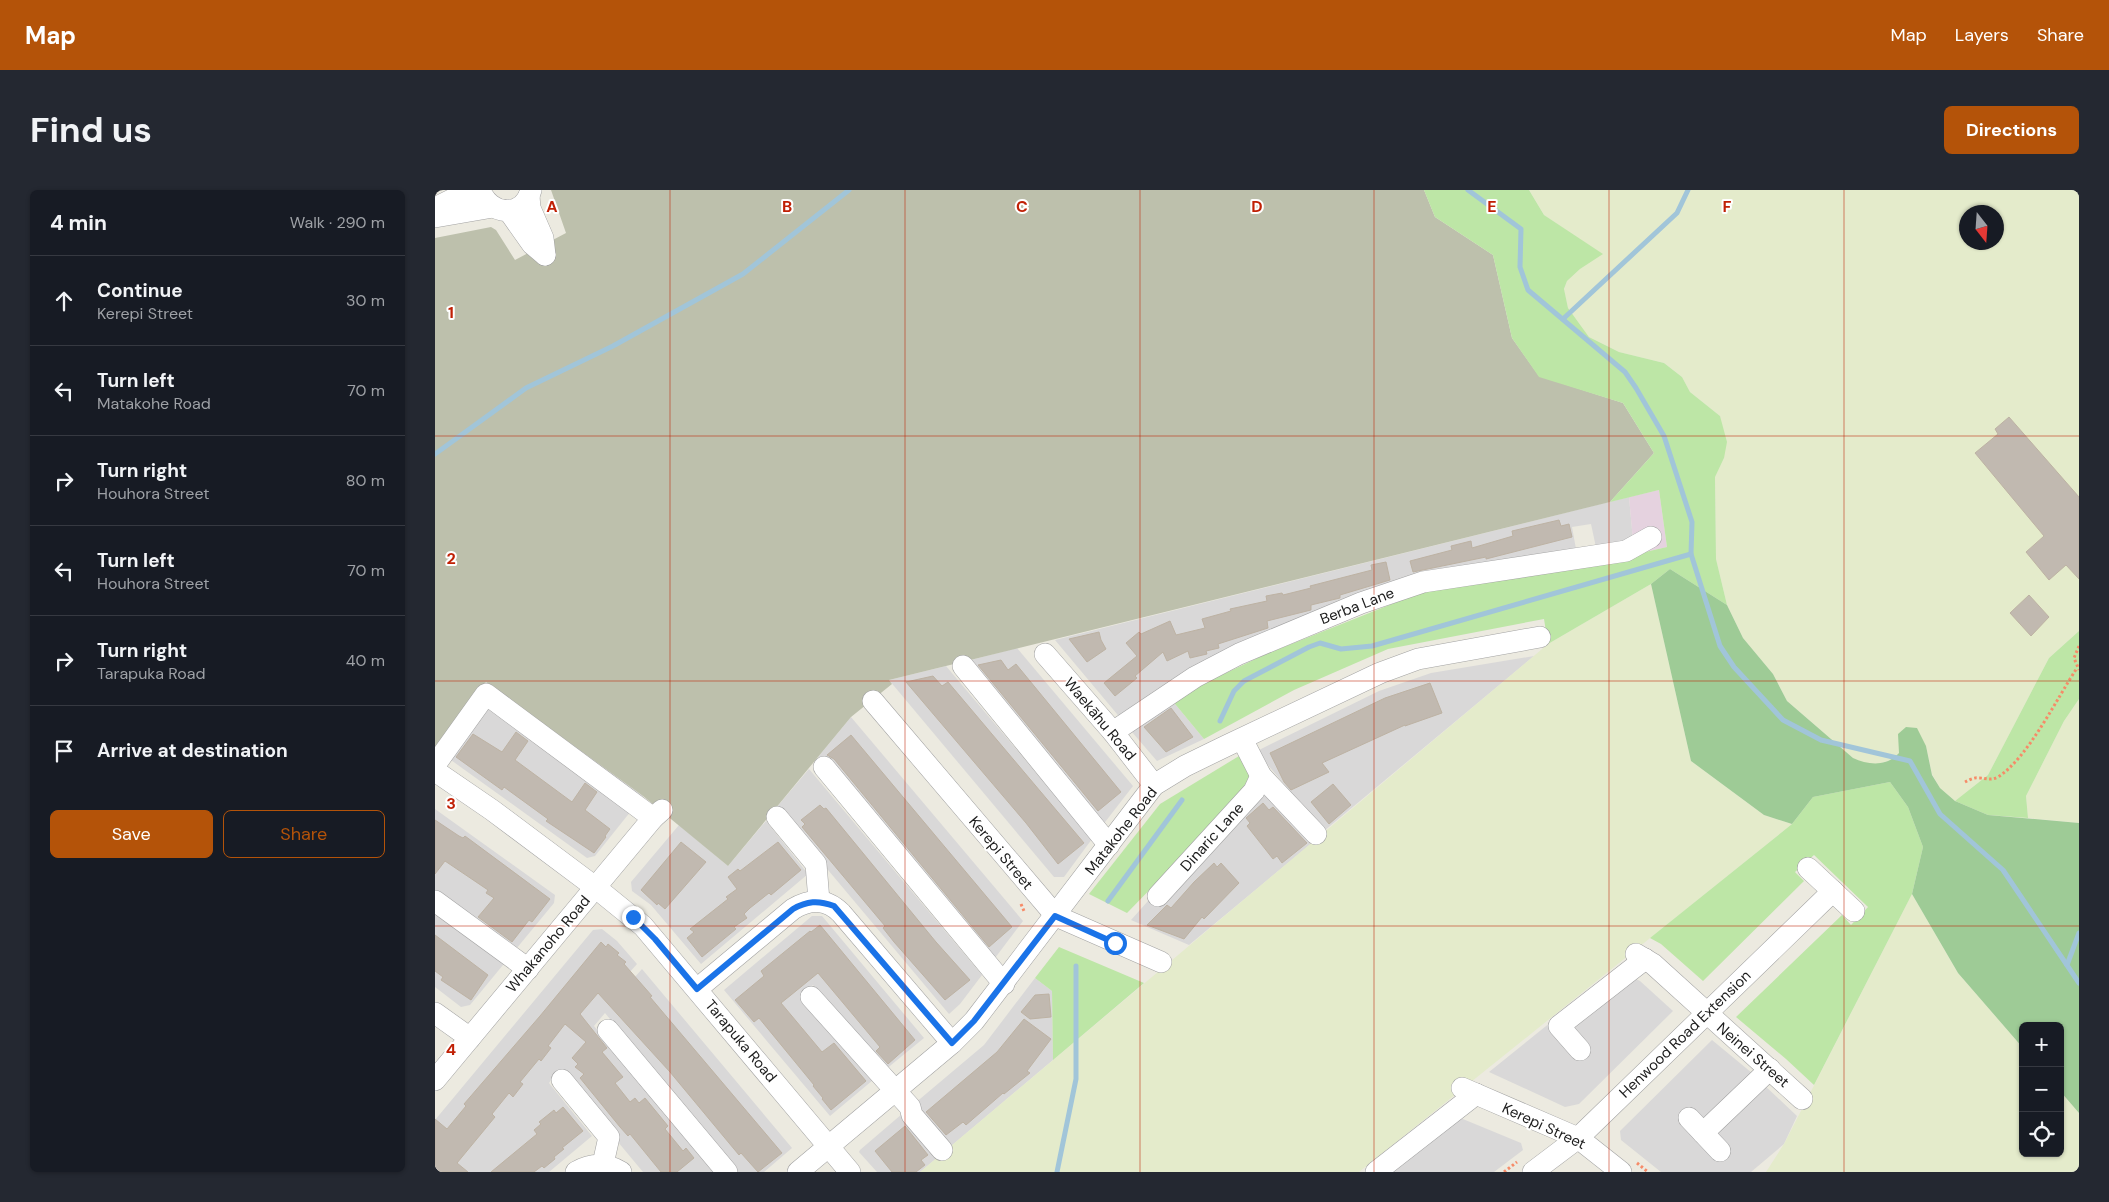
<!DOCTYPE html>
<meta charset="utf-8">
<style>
body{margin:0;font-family:"DM Sans",sans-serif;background:#242831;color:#f1f3f6}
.controls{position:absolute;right:15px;bottom:15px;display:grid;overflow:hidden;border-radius:8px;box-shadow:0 1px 4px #0004}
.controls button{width:45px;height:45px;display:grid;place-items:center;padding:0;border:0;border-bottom:1px solid #363941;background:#171b24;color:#f1f3f6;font:25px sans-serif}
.compass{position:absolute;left:1524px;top:15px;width:45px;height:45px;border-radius:50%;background:#171b24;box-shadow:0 1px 4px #0004;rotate:163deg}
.stop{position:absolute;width:15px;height:15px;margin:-11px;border:4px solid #1a73e8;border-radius:50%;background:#fff}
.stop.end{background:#1a73e8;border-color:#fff;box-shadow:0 1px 5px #0008}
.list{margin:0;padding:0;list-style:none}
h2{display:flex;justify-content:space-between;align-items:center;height:65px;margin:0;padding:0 20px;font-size:21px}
h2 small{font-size:16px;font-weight:400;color:#9ea1a6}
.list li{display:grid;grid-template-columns:32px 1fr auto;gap:15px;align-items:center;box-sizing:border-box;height:90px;padding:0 20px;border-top:1px solid #363941}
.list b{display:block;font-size:19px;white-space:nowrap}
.list p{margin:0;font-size:16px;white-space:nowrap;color:#9ea1a6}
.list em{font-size:16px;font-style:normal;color:#9ea1a6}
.actions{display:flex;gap:10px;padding:15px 20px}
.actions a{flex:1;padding:11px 0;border:1px solid #b45309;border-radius:8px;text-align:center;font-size:18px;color:#b45309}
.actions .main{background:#b45309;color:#fff}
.icon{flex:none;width:28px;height:28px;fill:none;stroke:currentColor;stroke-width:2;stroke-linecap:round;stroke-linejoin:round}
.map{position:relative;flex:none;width:1644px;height:982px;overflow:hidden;border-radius:8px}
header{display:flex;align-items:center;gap:30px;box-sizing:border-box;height:70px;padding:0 25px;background:#b45309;color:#fff}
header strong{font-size:24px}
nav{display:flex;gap:28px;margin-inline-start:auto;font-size:18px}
.intro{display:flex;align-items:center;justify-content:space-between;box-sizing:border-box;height:120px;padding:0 30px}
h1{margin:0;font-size:35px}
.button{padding:12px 22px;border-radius:8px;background:#b45309;color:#fff;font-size:18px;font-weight:700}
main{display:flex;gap:30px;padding:0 30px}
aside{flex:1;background:#171b24;border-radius:8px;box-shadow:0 1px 4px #0004}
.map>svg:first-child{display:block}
.residential{fill:#d9d8d8}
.industrial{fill:#e5d2df}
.construction{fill:#bdc0ac}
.farmland{fill:#e4ebcb;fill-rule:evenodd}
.grass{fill:#bde6a6}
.forest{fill:#9ecb96}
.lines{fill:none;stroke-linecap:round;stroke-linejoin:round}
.stream{stroke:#a1c5d9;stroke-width:5}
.building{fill:#c1b9b0;stroke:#bdb2a3}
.minor-casing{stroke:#a2a2a2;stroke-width:22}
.path{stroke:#f68b68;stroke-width:3;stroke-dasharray:2.5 2.5;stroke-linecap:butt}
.minor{stroke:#fff;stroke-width:21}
.route{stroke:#1a73e8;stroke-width:6}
.grid{fill:none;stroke:#c02005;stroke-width:1;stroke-opacity:0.55}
.labels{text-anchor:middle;stroke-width:4;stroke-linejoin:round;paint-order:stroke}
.street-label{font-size:15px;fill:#1b1b1b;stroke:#fff}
.grid-label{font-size:16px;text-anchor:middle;font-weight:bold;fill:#c02005;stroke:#fff;stroke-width:4;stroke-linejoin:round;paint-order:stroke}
</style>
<header>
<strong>Map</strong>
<nav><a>Map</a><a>Layers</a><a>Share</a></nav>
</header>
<div class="intro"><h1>Find us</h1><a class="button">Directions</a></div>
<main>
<aside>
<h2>4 min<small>Walk · 290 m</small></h2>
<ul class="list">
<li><svg class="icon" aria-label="ahead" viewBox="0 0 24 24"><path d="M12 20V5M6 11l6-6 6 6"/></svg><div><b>Continue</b><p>Kerepi Street</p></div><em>30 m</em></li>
<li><svg class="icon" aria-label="left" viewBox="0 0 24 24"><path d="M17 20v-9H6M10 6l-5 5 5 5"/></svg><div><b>Turn left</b><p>Matakohe Road</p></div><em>70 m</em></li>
<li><svg class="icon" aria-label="right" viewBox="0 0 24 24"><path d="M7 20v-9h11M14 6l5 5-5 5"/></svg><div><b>Turn right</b><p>Houhora Street</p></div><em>80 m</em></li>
<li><svg class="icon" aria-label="left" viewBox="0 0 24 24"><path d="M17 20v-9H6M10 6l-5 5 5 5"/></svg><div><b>Turn left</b><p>Houhora Street</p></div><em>70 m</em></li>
<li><svg class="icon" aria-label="right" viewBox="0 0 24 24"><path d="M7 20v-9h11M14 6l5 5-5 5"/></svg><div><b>Turn right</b><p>Tarapuka Road</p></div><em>40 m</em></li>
<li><svg class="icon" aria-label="arrive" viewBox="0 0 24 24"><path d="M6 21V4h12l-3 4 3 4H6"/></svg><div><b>Arrive at destination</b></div></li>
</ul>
<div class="actions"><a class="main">Save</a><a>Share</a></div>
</aside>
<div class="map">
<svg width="1644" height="982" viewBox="0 0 1644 982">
<rect width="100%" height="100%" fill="#eceae0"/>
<!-- residential -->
<g class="residential">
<polygon points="1194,307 1198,350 1162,362 1156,334 1137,337 1141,359 795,461 726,497 687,530 620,450"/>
<polygon points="582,458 698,596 667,636 528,472"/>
<polygon points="1099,466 889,641 832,574 824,560 944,501 996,483"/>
<polygon points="511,476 657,649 629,687 619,687 454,490"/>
<polygon points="51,492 208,606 160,666 152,668 2,560"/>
<polygon points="736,509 769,549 722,571 697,542"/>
<polygon points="416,527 588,731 557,772 383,567"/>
<polygon points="374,579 547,785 525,814 514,824 341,618"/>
<polygon points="831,599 877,653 754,755 696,730 722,701 733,711"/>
<polygon points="0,619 120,705 119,713 35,815 26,817 0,797"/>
<polygon points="331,631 373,684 266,774 216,715 197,701 196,692 244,635 293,676"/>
<polygon points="377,726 387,726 489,848 450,880 378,795 367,804 438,890 395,926 289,800"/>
<polygon points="167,739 182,751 202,774 194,783 199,788 207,779 357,958 329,982 302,982 170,823 159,836 284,982 208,982 123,880 114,893 157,946 114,982 0,982 0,930 158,740"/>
<polygon points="1177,783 1193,785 1205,791 1238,821 1144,914 1130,917 1054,882"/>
<polygon points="600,788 617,801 618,870 515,957 479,914 549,855"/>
<polygon points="1277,850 1317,883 1279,943 1328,894 1362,926 1349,954 1316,982 1226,982 1186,950 1185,941"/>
<polygon points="467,924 503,967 485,982 442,982 424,962 425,960"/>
<polygon points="1023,927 1086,953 1088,960 1059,982 954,982"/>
</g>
<!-- industrial -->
<polygon class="industrial" points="1224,300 1232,357 1193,366 1198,350 1194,307"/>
<!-- construction -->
<polygon class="construction" points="116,0 989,0 1000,27 1058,65 1077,148 1104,186 1188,213 1219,263 1175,312 454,490 457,494 416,527 293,676 208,606 51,492 2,560 0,559 0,48 56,37 61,40 80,70 131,43"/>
<!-- farmland -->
<g class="farmland">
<path d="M 1094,0 L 1644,0 L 1644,441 L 1614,468 L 1553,585 L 1520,611 L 1505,598 L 1497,584 L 1491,556 L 1464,563 L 1459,569 L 1443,574 L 1428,573 L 1418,568 L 1352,511 L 1338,484 L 1308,448 L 1292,415 L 1281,369 L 1280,286 L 1289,268 L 1285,226 L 1255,202 L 1247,187 L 1229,173 L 1184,162 L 1154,147 L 1133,118 L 1129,100 L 1132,91 L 1145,79 L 1167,64 L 1109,25 ZM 1532,22 L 1562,22 L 1562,52 L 1532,52 Z"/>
<polygon points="1216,394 1256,571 1329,625 1357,634 924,982 485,982 1113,454"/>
<polygon points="1644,509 1644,633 1593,628 1591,606 1629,531"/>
<polygon points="1477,704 1523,783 1588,858 1588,963 1625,963 1625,901 1644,923 1644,982 1331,982 1349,954"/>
</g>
<!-- grass -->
<g class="grass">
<polygon points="989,0 1094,0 1109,25 1168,64 1145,79 1132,91 1129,99 1133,118 1154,147 1184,162 1229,173 1247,187 1255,202 1285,226 1292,252 1289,268 1280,287 1281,369 1292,415 1235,379 1216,394 1113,454 1109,429 953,459 859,500 769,549 736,509 829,465 987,402 1193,366 1232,357 1224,300 1175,312 1219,263 1188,213 1104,187 1077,148 1058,65 1000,27"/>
<polygon points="1644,441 1644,509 1629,531 1591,606 1593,628 1553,625 1520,611 1553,585 1614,468"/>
<polygon points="809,563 817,586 802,610 692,723 654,704 725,614"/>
<polygon points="1455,592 1473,617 1488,657 1477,704 1379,895 1351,869 1301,827 1407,725 1416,735 1433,717 1379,665 1360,682 1369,691 1268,791 1226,754 1215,748 1357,634 1378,607"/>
<polygon points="624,757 709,793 618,870 617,801 600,788"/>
</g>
<!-- forest -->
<path class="forest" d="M 1235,379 L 1292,415 L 1308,448 L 1338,484 L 1352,511 L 1418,568 C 1433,575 1452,577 1464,563 L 1463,544 L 1471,537 L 1482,538 L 1491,556 L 1497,585 L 1505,598 L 1520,611 L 1553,625 L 1644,633 L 1644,923 L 1625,901 L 1625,836 L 1588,836 L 1588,858 L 1523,783 L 1477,704 L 1488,657 L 1473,617 L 1455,592 L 1378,607 L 1357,634 L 1329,625 L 1256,571 L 1216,394 Z"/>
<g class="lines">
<!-- stream -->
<g class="stream">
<polyline points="1033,0 1086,39 1085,77 1093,100 1190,182 1201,198 1229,246 1257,332 1256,364 1285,456 1299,477 1348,530 1386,550 1475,571 1505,624 1568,680 1644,793"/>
<polyline points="1128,129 1242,23 1253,0"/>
<polyline points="0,264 91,198 178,156 308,84 414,0"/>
<polyline points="785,531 799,501 809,491 874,457 885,453 906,459 937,456 1256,364"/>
<polyline points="673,711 747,610"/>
<polyline points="1632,775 1644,743"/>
<polyline points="622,982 641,889 641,776"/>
</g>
</g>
<!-- building -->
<g class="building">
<polygon points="1574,227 1644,307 1644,389 1631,375 1614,390 1591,362 1609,346 1540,263 1563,244 1560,239"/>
<polygon points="1124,330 1126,336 1134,334 1137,347 1051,369 1051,367 978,382 975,371 1017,360 1016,356 1036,351 1037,358 1078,346 1077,341"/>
<polygon points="951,372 955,390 905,405 905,408 876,415 876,420 832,431 833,438 783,454 784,458 771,461 772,464 755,468 753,461 732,471 728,462 700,486 702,488 680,506 669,493 702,466 691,453 704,442 706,444 735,431 741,445 770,438 767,429 796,421 795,419 832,411 831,406 847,403 848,405 876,398 875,396 937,380 936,375"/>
<polygon points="1594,405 1614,427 1596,446 1575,423"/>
<polygon points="664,442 666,450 671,459 652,472 634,449"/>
<polygon points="566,470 573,480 581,474 686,602 663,621 543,475"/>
<polygon points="498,486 507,496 513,492 649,653 623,674 591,633 471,492"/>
<polygon points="995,493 1007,523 970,536 970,535 887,573 894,582 856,600 849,592 835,563 950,508"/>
<polygon points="736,518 758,547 731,562 709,537"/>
<polygon points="81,542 93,551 80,570 137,612 150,593 162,602 150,620 175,639 170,646 171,647 159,663 111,631 113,629 69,597 67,600 21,567 38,544 67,562"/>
<polygon points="416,545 577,737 554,757 399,569 392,565"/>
<polygon points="898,594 916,615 894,634 876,612"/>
<polygon points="828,613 834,620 838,617 872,653 847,673 842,666 838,669 812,636 815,633 811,628"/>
<polygon points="385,615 389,619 391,618 501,752 535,790 510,810 459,752 448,738 450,736 367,637 370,634 366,630"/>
<polygon points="0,630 24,646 28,648 30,646 115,709 97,732 94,730 77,752 43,727 59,708 51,703 53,700 10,671 0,684"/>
<polygon points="246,652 271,672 230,719 223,713 222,715 206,700"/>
<polygon points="343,652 366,680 336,705 334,703 315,718 309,724 312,728 299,737 301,739 267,767 252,748 259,742 255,739 293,709 291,707 302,699 293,687 303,679 305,681"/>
<polygon points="779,673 782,677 786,673 804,693 769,729 767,727 749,749 712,735 732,715 736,718 759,692"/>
<polygon points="385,735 480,850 453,874 441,861 445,857 383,783 356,805 346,813 387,862 399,853 431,891 396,920 387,909 388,908 378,896 379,895 324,828 319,832 300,810 329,786 326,781 375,741 376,742"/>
<polygon points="0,745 53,785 36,810 6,790 8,787 0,781"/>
<polygon points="166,752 171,757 173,754 184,763 182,765 191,772 189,774 217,806 215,807 347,963 323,982 306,963 304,965 235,882 163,803 145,824 172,858 167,862 188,887 180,893 195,912 200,908 204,913 210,908 233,936 230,939 248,961 251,958 259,968 242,982 226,982 195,944 193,946 185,937 145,888 149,884 140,877 143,874 137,868 151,852 130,834 113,856 116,858 106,871 104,869 85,892 88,894 78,907 74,903 57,924 60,927 22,973 33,982 0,982 0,929 12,939 31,916 29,914 105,826"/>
<polygon points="614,804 616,827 595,829 586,822 600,805"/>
<polygon points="589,829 616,849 592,881 595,883 569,904 568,903 531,935 528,932 511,945 491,922 562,862"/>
<polygon points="128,917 148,941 127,958 129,959 119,967 120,969 109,978 107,976 99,982 56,982 102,944 99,940 106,934 104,932 119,920 121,923"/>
<polygon points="470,936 493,965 486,970 490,975 481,982 457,982 440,961"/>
</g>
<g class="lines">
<defs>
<g id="minor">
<path d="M 45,0 C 55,26 88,29 96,0"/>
<polyline points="94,6 95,18 108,48 110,65"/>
<polyline points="0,18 36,0"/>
<polyline points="73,20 97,54 110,65"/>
<polyline points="0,27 58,17"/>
<polyline points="610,464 678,542 719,595"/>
<polyline points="528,476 674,655"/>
<polyline points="438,511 621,726 726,772"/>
<polyline points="678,542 760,487 804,464 926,413 988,392 1191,361 1216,347"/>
<polyline points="807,549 826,586 881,644"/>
<polyline points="0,575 51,504 218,628"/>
<polyline points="389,577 569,794"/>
<polyline points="0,581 57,620 160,697 208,736 415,982"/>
<polyline points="342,627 381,674 384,711"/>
<polyline points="1373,678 1419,721"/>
<polyline points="723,706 819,601 826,586"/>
<polyline points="0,711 93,779"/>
<polyline points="1201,764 1218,774 1367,909"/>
<path d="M 262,799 L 358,719 C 375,709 391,708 406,723 L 517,853"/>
<polyline points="376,807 475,917 477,925 507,960"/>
<polyline points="0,823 35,848"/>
<polyline points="173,840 292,982"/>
<polyline points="1145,860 1124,836 1210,769"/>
<polyline points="0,890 218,628 227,620"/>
<polyline points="127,890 174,947 168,974"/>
<polyline points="1027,898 1143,948 1186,982"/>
<polyline points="1254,928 1285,961"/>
<polyline points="1268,943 1335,879"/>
<path d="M 141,982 C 157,973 171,973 186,982"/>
<polyline points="363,982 517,853 539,831 719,595 750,576 791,556 945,483 983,469 1105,447"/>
<polyline points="941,982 1041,904"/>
<polyline points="1098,982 1143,948 1398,701"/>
</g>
</defs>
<!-- minor casing -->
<use href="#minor" class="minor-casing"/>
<!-- path -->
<g class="path">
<polyline points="1644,456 1639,468 1644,480"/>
<path d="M 1530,592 C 1534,590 1539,587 1544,588 C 1552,588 1555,591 1563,587 C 1593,568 1622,508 1642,478"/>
<polyline points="586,714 589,721"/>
<polyline points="1202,973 1213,982"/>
<polyline points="1069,982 1082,972"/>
</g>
<!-- minor -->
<use href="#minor" class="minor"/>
</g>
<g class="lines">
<!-- route -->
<path class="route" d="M 198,727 L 220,749 L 262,799 L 358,719 C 372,711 383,710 399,716 L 517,853 L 539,831 L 620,726 L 680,753"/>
</g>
<!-- grid -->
<path class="grid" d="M 235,0 L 235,982M 470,0 L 470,982M 705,0 L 705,982M 939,0 L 939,982M 1174,0 L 1174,982M 1409,0 L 1409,982M 0,246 L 1644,246M 0,491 L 1644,491M 0,736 L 1644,736"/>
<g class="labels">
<!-- street labels -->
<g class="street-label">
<text transform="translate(922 416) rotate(-21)" y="5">Berba Lane</text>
<text transform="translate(665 529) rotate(50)" y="5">Waekāhu Road</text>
<text transform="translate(686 641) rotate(-52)" y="5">Matakohe Road</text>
<text transform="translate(777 647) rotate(-48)" y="5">Dinaric Lane</text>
<text transform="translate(566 663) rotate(50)" y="5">Kerepi Street</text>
<text transform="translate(113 754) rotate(-50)" y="5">Whakanoho Road</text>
<text transform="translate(1250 844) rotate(-44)" y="5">Henwood Road Extension</text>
<text transform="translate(306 851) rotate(50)" y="5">Tarapuka Road</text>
<text transform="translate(1318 865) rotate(41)" y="5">Neinei Street</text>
<text transform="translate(1109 936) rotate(25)" y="5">Kerepi Street</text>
</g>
</g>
<g class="grid-label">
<text x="117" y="22">A</text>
<text x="352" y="22">B</text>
<text x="587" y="22">C</text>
<text x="822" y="22">D</text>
<text x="1057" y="22">E</text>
<text x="1292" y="22">F</text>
<text x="16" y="128">1</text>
<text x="16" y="374">2</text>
<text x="16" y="619">3</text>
<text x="16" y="865">4</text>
</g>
</svg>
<div class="controls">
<button>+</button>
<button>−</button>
<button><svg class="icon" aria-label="locate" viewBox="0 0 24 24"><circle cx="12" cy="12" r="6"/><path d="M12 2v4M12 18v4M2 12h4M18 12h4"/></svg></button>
</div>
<svg class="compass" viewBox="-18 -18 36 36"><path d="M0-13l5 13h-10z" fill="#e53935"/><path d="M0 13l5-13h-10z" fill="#9ea1a6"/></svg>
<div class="stop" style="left:680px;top:753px"></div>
<div class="stop end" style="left:198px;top:727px"></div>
</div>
</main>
